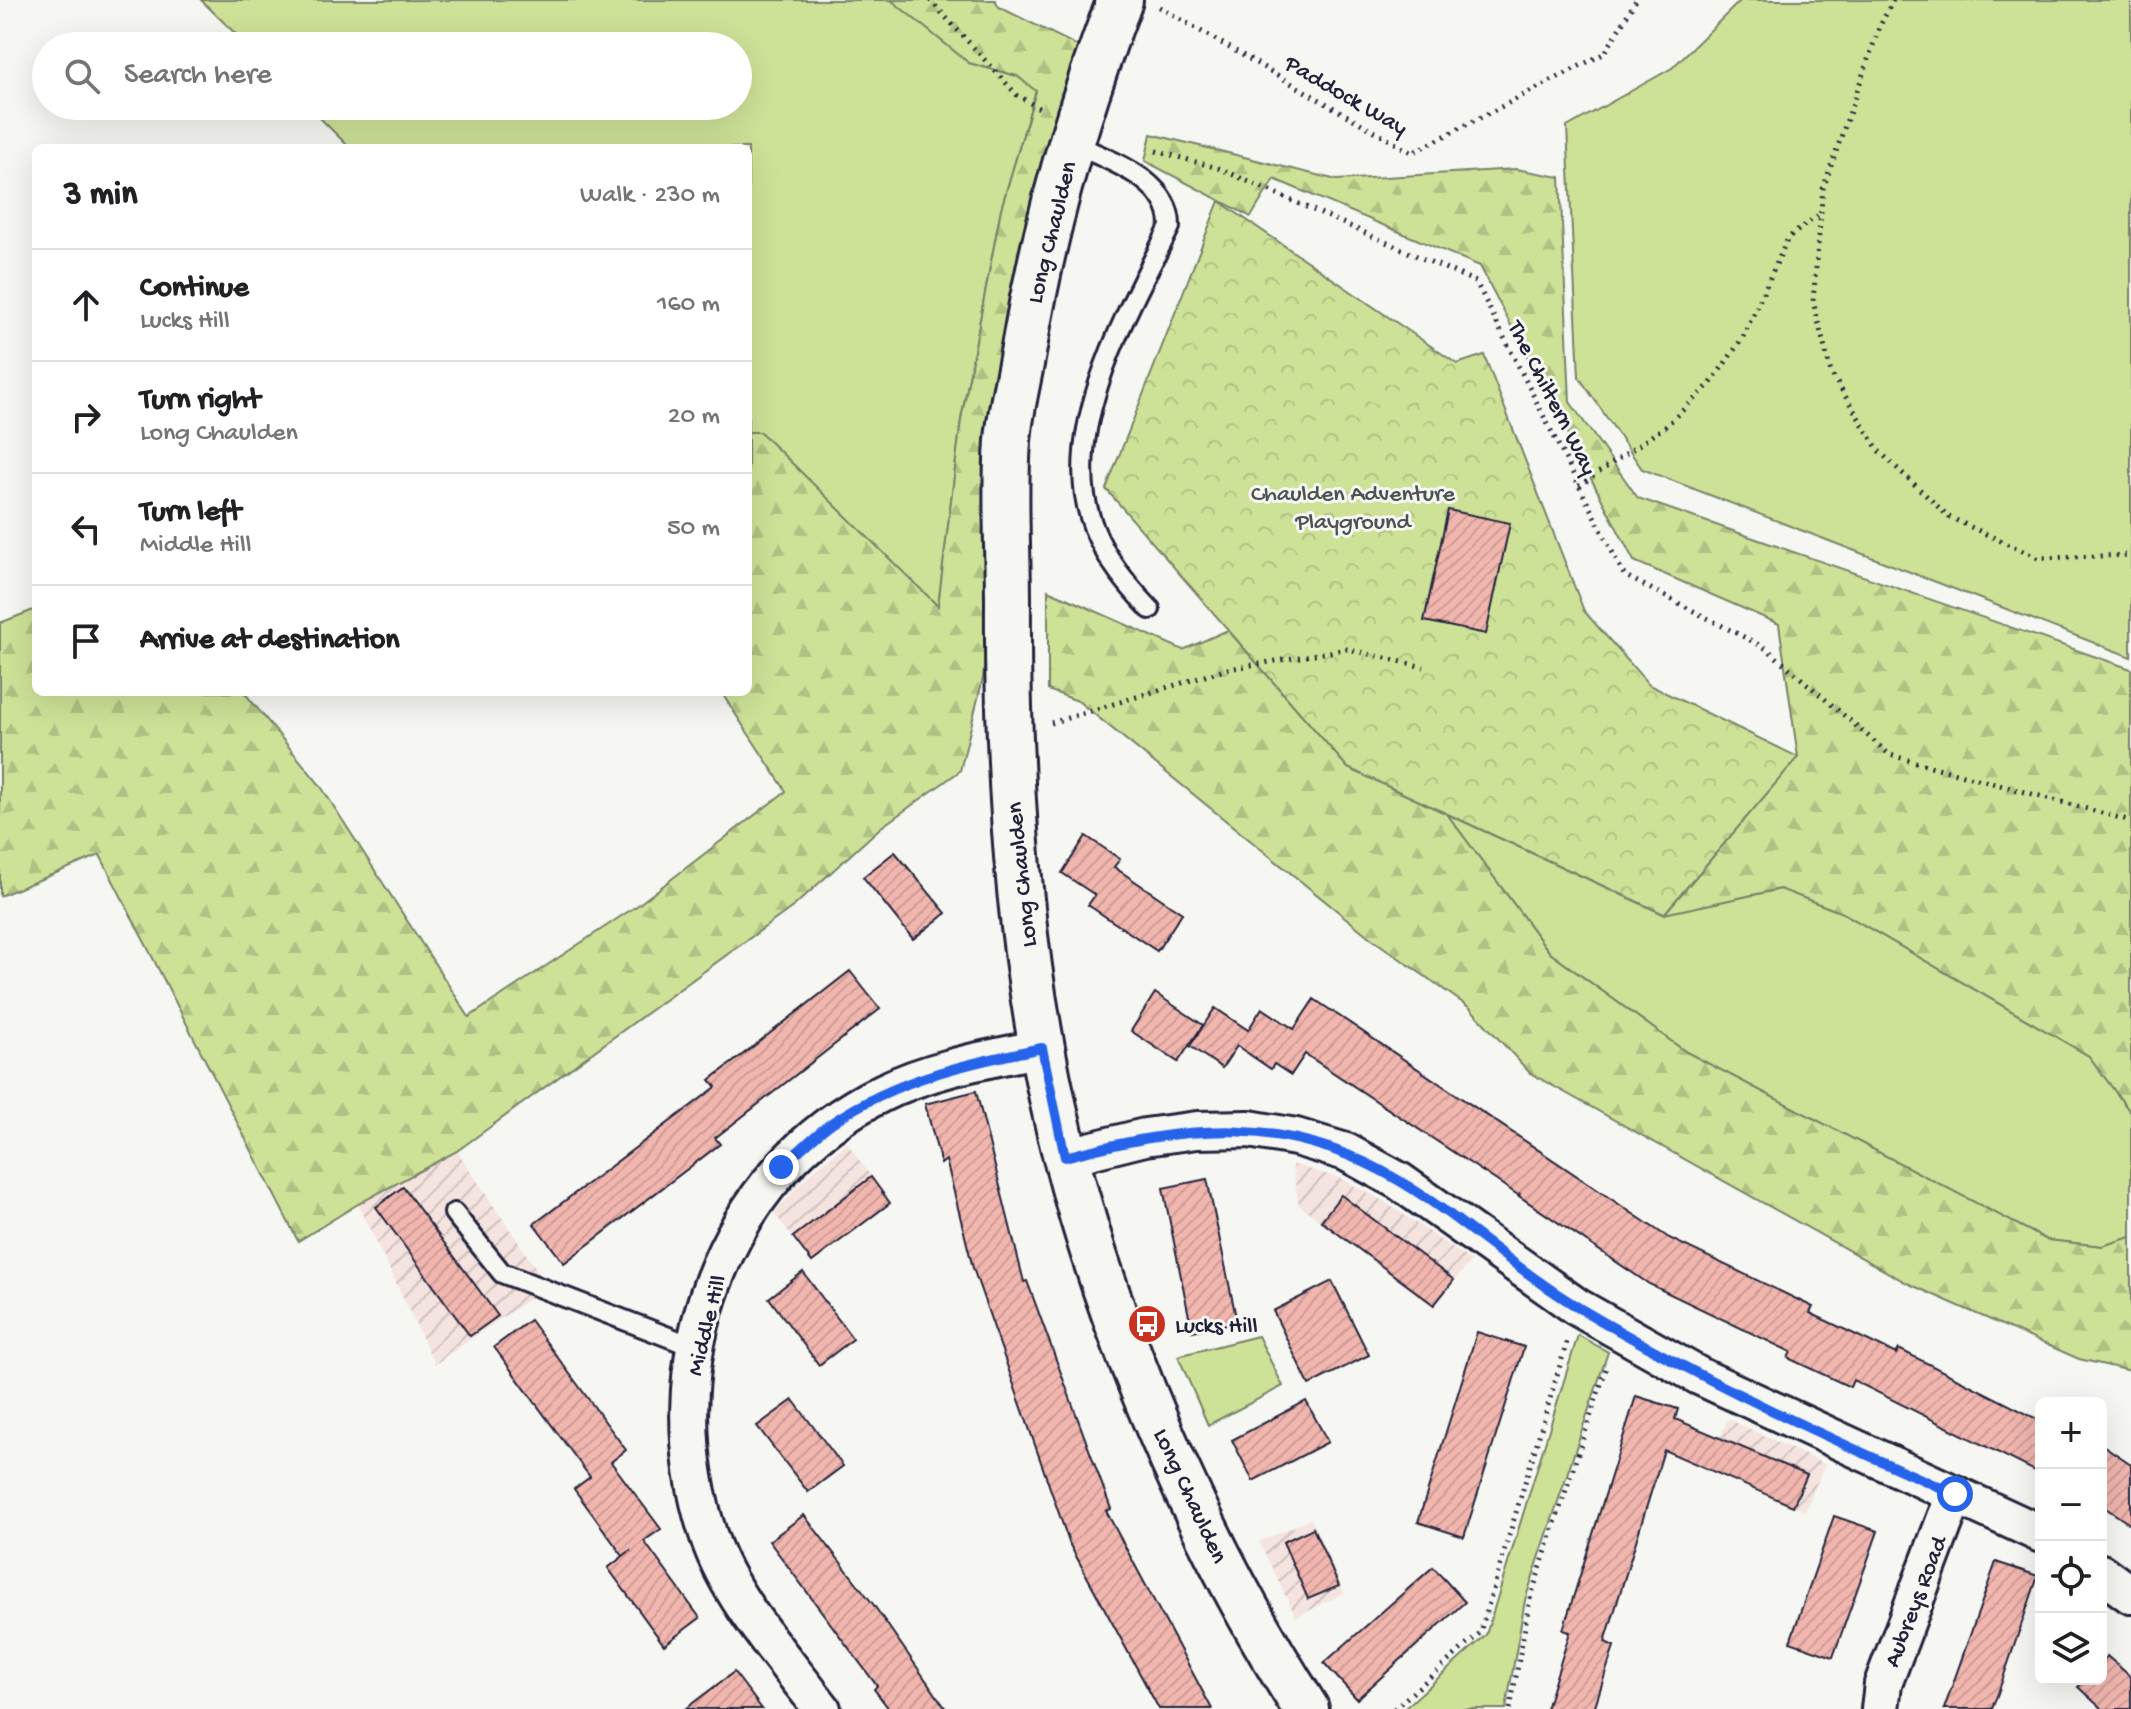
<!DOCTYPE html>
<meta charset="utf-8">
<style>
body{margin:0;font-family:"Gochi Hand",sans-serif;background:#f6f6f6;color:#202124}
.controls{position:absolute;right:24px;bottom:24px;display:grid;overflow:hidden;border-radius:12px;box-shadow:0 8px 32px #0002}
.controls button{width:72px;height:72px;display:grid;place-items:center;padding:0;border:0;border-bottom:2px solid #e0e0e0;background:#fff;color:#202124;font:40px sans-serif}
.stop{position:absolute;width:24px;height:24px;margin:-18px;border:6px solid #2563eb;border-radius:50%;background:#fff}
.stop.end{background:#2563eb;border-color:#fff;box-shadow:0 2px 8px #0008}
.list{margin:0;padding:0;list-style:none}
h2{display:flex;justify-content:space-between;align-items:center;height:104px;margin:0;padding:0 32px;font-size:34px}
h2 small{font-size:26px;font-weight:400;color:#757577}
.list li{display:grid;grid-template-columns:52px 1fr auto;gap:24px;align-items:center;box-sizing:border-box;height:112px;padding:0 32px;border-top:2px solid #e0e0e0}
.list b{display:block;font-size:30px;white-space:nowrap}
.list p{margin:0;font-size:26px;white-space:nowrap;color:#757577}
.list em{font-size:26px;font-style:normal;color:#757577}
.icon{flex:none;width:44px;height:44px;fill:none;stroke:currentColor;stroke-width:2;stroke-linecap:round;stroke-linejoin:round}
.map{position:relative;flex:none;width:2131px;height:1709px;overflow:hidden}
.search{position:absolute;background:#fff;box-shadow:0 8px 32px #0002;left:32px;top:32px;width:720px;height:88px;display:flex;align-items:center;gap:20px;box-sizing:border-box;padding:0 28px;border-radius:44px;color:#757577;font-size:30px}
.panel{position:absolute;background:#fff;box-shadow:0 8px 32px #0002;left:32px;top:144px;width:720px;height:552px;border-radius:12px}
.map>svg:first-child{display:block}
.industrial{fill:url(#industrial-furrows)}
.grass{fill:#cde297;stroke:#788269;stroke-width:2}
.forest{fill:url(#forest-firs);stroke:#788269;stroke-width:2}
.park{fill:url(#park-crowns);stroke:#788269;stroke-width:2}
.building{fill:url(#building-hatch);stroke:#22223b;stroke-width:2}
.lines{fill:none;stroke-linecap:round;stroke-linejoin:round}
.service-casing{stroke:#22223b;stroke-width:24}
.minor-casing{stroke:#22223b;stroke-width:42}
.tertiary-casing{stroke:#22223b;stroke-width:50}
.path{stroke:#22223b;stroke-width:5;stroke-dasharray:2 6;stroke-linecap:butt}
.service{stroke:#f6f6f2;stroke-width:18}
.minor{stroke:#f6f6f2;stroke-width:36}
.tertiary{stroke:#f6f6f2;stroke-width:44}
.route{stroke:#2563eb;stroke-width:10}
.labels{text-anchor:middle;stroke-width:6;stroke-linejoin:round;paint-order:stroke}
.street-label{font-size:24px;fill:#22223b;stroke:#f6f6f2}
.park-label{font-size:24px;fill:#4d5252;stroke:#f6f6f2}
.poi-label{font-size:24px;fill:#22223b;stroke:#f6f6f2;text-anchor:start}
</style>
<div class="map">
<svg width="2131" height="1709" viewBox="0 0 2131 1709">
<defs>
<pattern id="industrial-furrows" width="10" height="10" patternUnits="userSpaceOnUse" patternTransform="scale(2)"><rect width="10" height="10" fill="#f4e3de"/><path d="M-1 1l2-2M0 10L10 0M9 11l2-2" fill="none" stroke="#d1c2bf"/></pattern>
<pattern id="forest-firs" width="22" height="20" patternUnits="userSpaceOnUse" patternTransform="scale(2)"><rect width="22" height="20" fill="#cde297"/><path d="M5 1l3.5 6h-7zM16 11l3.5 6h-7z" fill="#b0c283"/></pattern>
<pattern id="park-crowns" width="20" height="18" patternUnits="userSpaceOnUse" patternTransform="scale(2)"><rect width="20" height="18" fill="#cde297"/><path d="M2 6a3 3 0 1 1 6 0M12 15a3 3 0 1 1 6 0" fill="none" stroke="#b0c283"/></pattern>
<pattern id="building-hatch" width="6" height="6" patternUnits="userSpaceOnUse" patternTransform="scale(2)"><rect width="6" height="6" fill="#f1b6ae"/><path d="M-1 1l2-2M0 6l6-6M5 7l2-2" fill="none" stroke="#ce9c97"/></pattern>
</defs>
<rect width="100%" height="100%" fill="#f6f6f2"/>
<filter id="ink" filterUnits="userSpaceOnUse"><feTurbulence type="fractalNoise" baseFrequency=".0125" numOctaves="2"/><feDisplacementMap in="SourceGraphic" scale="16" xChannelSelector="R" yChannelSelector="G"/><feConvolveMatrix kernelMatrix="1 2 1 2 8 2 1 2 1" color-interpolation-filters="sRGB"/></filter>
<g filter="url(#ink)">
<!-- industrial -->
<g class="industrial">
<polygon points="847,1143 890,1203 812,1262 774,1213 811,1173"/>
<polygon points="457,1151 539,1273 539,1292 435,1364 358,1204"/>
<polygon points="1292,1164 1342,1179 1385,1202 1471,1261 1434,1305 1299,1205"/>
<polygon points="1728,1419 1825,1464 1805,1511 1706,1468"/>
<polygon points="1311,1519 1344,1593 1296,1617 1259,1542"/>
</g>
<!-- grass -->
<g class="grass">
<polygon points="201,0 902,0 969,63 1017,76 1036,90 1001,209 961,420 938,607 761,433 748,432 748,148 350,148 308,106 738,106 738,46 248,46"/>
<polygon points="1741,0 2131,0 2131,657 1642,469 1579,377 1567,127 1672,68"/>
<polygon points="1447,814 1663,914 1781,889 1843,913 2089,1056 2131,1113 2131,1237 2102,1246 2047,1240 1686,1052 1550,953"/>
<polygon points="1578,1335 1608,1352 1525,1600 1506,1709 1404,1709 1486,1635"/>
<polygon points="1258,1336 1283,1386 1208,1425 1178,1356"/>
</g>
<!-- forest -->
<g class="forest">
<polygon points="891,0 995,0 999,7 1082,48 990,616 983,678 960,771 880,828 794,906 457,1151 358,1204 298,1241 100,855 0,896 0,623 36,609 36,692 244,692 320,785 469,1017 638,905 786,791 721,692 748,692 748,432 760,432 938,606 961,420 1001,209 1036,91 1017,76 969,63"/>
<polygon points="1151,134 1337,180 1516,169 1560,177 1570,402 1638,498 2131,669 2131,1113 2089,1056 1843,913 1780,889 1664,914 1798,757 1779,624 1634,561 1480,266 1274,179 1251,217 1145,161"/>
<polygon points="1048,590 1183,650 1228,630 1348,768 1447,814 1550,953 1686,1052 2047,1240 2102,1246 2131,1237 2131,1371 2079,1359 1907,1283 1530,1073 1470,1008 1372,939 1078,701 1048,690"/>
</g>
<!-- park -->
<polygon class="park" points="1219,201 1457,364 1484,355 1584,611 1649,685 1798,757 1664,914 1348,768 1106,489"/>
<!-- building -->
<g class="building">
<polygon points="1448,510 1510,523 1486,634 1424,621"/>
<polygon points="1086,836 1120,859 1114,867 1182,913 1157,951 1088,905 1095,895 1062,873"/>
<polygon points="895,852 946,913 913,939 863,877"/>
<polygon points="850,971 880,1009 715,1138 720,1144 564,1263 534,1224 716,1087 710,1080"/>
<polygon points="1155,993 1203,1025 1178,1062 1131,1031"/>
<polygon points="1314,999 1669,1238 1813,1307 1810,1313 1896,1354 1899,1349 2041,1421 2041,1474 1853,1380 1850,1387 1788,1358 1791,1352 1649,1284 1519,1196 1520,1193 1518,1195 1305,1054 1291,1075 1274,1064 1271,1069 1237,1046 1222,1068 1190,1046 1215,1008 1248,1030 1262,1008 1294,1029"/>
<polygon points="976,1091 1024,1282 1027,1281 1111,1509 1106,1511 1212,1709 1159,1709 1070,1545 973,1268 946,1160 941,1164 925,1104"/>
<polygon points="871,1177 890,1203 812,1262 793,1237"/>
<polygon points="1207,1179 1237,1322 1192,1331 1163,1188"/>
<polygon points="403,1187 498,1316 470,1336 376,1207"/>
<polygon points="1341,1195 1454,1280 1434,1305 1321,1221"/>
<polygon points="803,1272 853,1339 819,1365 769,1298"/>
<polygon points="1332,1281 1369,1355 1309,1385 1273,1311"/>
<polygon points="530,1320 626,1450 611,1462 661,1529 644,1541 700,1618 664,1645 608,1568 631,1550 623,1556 574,1489 590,1477 494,1347"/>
<polygon points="1477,1332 1524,1347 1464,1537 1418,1522"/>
<polygon points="1636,1396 1678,1409 1675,1419 1807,1475 1793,1506 1664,1450 1605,1642 1614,1646 1594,1709 1546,1709 1570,1632 1563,1630"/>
<polygon points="793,1400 843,1466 808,1492 757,1426"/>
<polygon points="1306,1401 1328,1442 1253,1481 1232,1440"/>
<polygon points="2101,1444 2131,1464 2131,1525 2101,1505"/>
<polygon points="804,1515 873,1604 946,1709 889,1709 874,1689 877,1686 769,1541"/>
<polygon points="1834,1516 1878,1531 1833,1657 1790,1642"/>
<polygon points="1313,1528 1339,1586 1308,1599 1283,1542"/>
<polygon points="1996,1562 2038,1576 1998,1693 1992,1709 1944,1709"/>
<polygon points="1433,1567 1465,1602 1357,1699 1324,1663"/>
<polygon points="2107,1656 2131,1677 2131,1709 2102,1709 2078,1687 2086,1679 2101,1679 2101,1663"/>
<polygon points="734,1672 762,1709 685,1709"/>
</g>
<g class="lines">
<defs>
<g id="service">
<path d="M 1072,143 C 1107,160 1171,179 1170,227 C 1130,307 1061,426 1090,517 C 1100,552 1126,584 1150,609"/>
<polyline points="454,1213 502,1273 697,1348"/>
</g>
<g id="minor">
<polyline points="1065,1157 1145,1137 1197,1130 1249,1129 1296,1137 1346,1152 1399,1181 1577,1307 1699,1376 2041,1534"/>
<polyline points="2101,1573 2131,1595"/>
<path d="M 822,1709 C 782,1656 730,1600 709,1537 C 652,1368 720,1171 884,1092 C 933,1068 989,1059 1042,1048"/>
<polyline points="1880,1709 1883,1684 1955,1494"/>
</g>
<path id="tertiary" d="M 1120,0 C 1076,114 1043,233 1023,353 C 1018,382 1010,412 1008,441 C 1004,495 1008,549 1008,603 C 1007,752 1015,901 1042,1048 C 1082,1270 1184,1519 1306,1709"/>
</defs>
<!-- service casing -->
<use href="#service" class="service-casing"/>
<!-- minor casing -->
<use href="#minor" class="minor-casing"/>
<!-- tertiary casing -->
<use href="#tertiary" class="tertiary-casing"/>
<!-- path -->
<g class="path">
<polyline points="930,0 1017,95 1039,108"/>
<polyline points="1893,0 1879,28 1823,189 1813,301 1831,373 1879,451 1949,517 2038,558 2131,555"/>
<polyline points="1159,7 1412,153 1605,53 1636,0"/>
<polyline points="1156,151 1218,168 1476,282 1624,575 1767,649 1890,755 2131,821"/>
<polyline points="1579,486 1666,426 1711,383 1742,339 1788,238 1820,214"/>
<polyline points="1051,723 1228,669 1347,649 1424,667"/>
<polyline points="1394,1709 1480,1633 1567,1342"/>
<polyline points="1510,1709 1530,1599 1607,1366"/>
</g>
<!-- service -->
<use href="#service" class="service"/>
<!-- minor -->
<use href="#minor" class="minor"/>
<!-- tertiary -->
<use href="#tertiary" class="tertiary"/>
</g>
</g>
<g class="lines" filter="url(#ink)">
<!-- route -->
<path class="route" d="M 781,1167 C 798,1153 814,1135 833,1122 C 897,1079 967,1063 1042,1048 L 1065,1157 C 1187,1125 1285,1113 1398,1180 C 1462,1218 1517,1271 1581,1309 C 1701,1380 1827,1438 1955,1494"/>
</g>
<!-- icons -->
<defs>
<symbol id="bus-disc" viewBox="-11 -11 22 22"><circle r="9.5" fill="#c8321e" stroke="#f6f6f2"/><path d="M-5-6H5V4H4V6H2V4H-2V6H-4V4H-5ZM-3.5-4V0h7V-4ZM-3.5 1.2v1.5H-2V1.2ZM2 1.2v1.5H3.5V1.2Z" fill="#fff"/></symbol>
</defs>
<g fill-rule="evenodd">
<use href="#bus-disc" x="1125" y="1302" width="44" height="44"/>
</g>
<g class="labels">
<!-- street labels -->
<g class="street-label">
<text transform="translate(1347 94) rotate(30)" y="8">Paddock Way</text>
<text transform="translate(1050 232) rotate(-76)" y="8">Long Chaulden</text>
<text transform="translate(1554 397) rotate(63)" y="8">The Chiltern Way</text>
<text transform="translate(1020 875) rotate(-96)" y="8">Long Chaulden</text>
<text transform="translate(705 1325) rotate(-76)" y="8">Middle Hill</text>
<text transform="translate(1192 1495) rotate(65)" y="8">Long Chaulden</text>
<text transform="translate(1914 1601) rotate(-69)" y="8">Aubreys Road</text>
</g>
<!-- park labels -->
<g class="park-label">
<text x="1353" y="500">Chaulden Adventure<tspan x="1353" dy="28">Playground</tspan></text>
</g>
<!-- poi labels -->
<g class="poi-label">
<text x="1175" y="1332">Lucks Hill</text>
</g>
</g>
</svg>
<div class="controls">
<button>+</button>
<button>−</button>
<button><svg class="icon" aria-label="locate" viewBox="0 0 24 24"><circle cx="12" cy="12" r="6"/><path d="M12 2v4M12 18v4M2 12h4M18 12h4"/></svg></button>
<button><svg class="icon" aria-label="layers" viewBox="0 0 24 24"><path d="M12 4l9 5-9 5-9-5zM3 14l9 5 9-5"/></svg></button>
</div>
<div class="stop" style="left:1955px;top:1494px"></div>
<div class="stop end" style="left:781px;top:1167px"></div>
<div class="search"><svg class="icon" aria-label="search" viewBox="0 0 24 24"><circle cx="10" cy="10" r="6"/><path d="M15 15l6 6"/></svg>Search here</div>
<section class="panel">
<h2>3 min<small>Walk · 230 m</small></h2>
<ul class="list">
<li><svg class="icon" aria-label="ahead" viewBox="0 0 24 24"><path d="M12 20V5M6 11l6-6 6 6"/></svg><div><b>Continue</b><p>Lucks Hill</p></div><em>160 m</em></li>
<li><svg class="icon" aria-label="right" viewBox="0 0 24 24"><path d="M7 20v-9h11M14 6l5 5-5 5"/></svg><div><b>Turn right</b><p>Long Chaulden</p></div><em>20 m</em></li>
<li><svg class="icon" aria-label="left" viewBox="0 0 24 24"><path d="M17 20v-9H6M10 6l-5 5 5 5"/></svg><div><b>Turn left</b><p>Middle Hill</p></div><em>50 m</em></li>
<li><svg class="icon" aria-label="arrive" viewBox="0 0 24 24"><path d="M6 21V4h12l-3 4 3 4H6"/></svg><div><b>Arrive at destination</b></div></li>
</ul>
</section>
</div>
